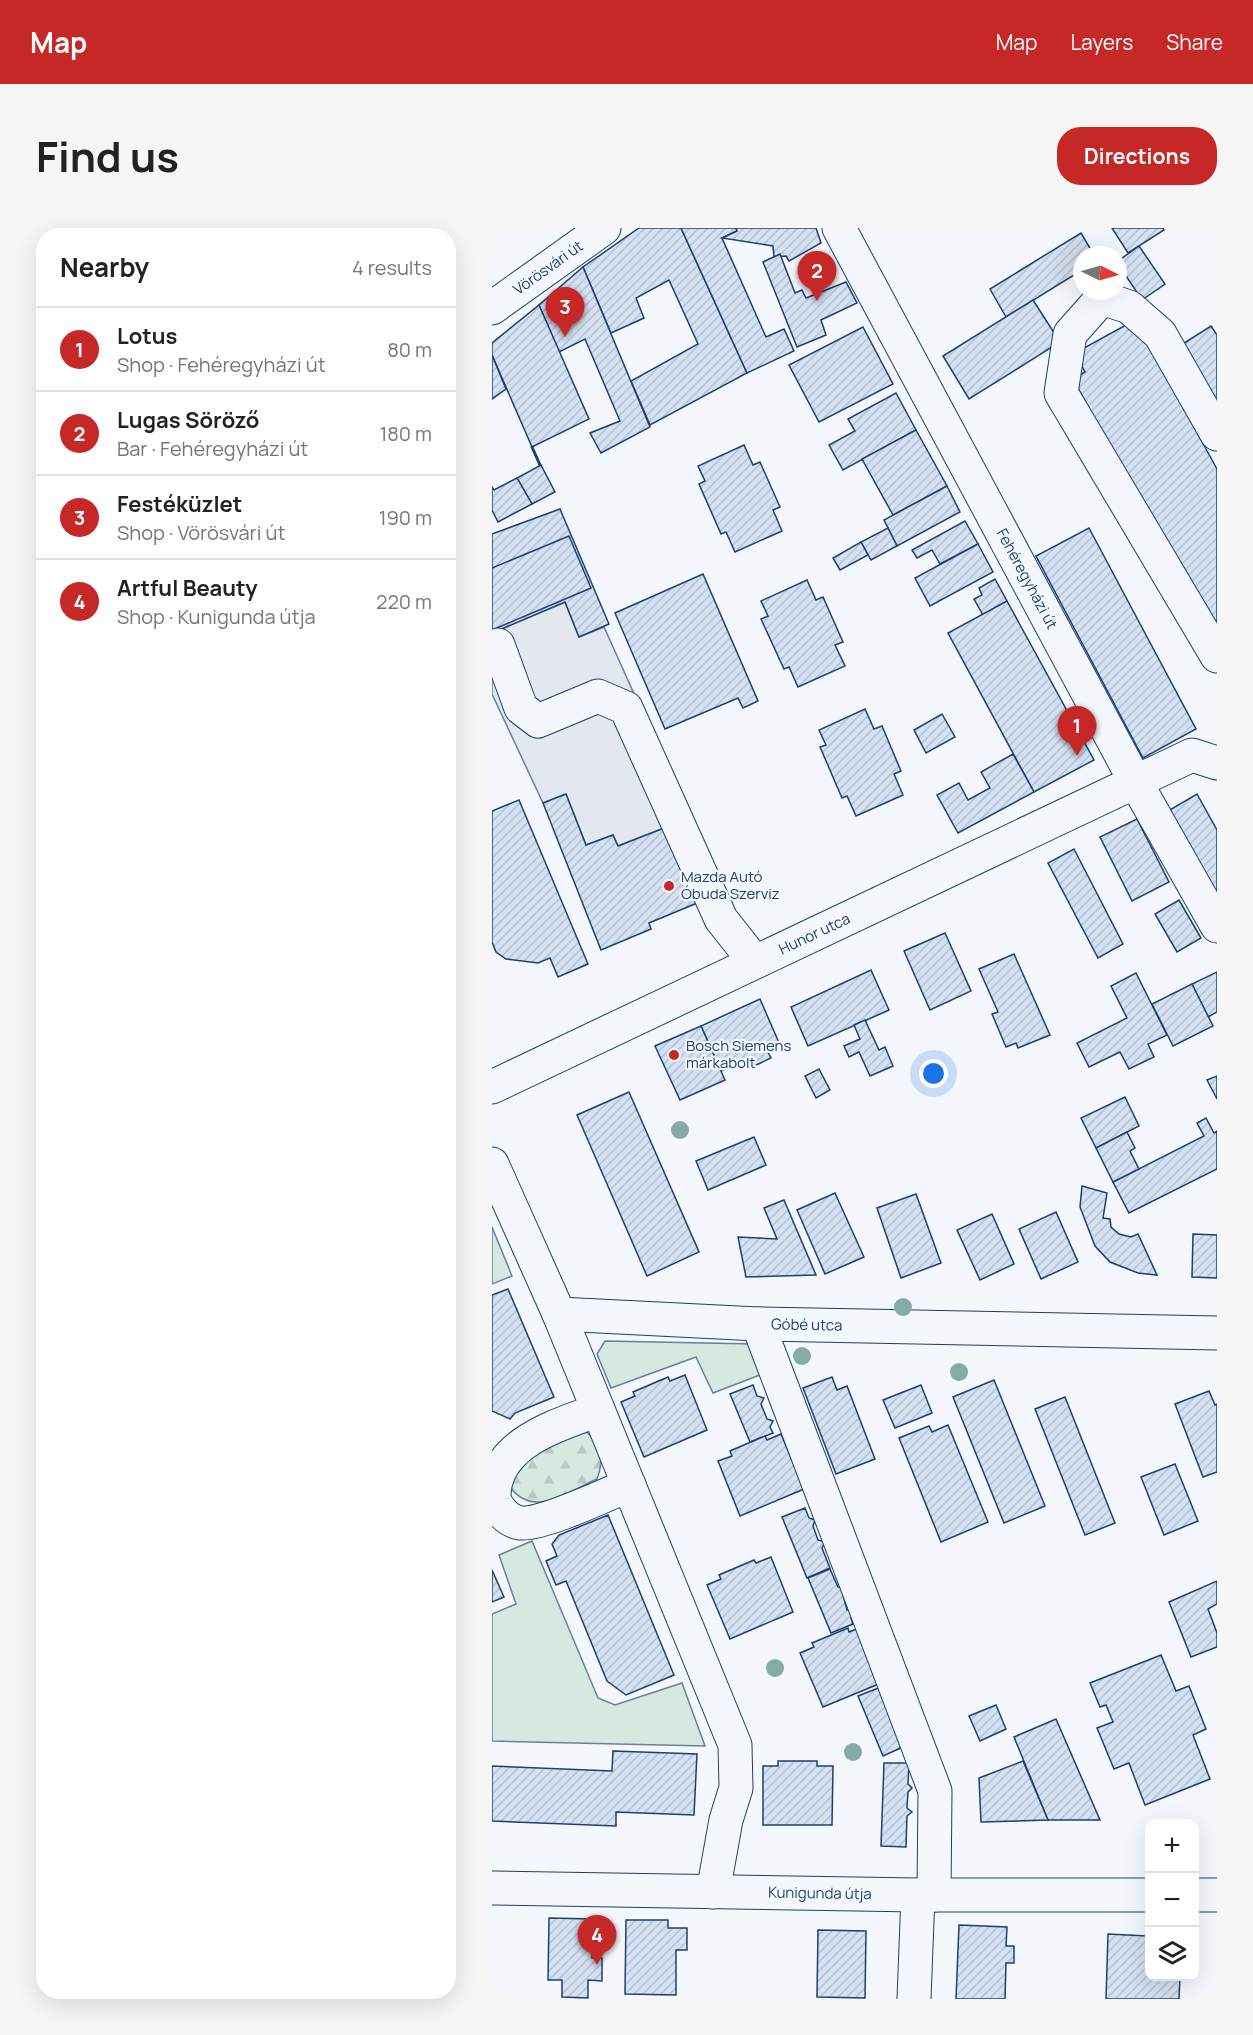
<!DOCTYPE html>
<meta charset="utf-8">
<style>
body{margin:0;font-family:Manrope,sans-serif;background:#f6f6f6;color:#222}
.controls{position:absolute;right:18px;bottom:18px;display:grid;overflow:hidden;border-radius:12px;box-shadow:0 6px 24px #0002}
.controls button{width:54px;height:54px;display:grid;place-items:center;padding:0;border:0;border-bottom:2px solid #e0e0e0;background:#fff;color:#222;font:30px sans-serif}
.compass{position:absolute;left:581px;top:18px;width:54px;height:54px;border-radius:50%;background:#fff;box-shadow:0 6px 24px #0002;rotate:95deg}
.you{position:absolute;left:442px;top:846px;width:21px;height:21px;margin:-15px;border:4px solid #fff;border-radius:50%;background:#1a73e8;box-shadow:0 0 0 9px #1a73e833}
.badge{display:grid;place-items:center;width:39px;height:39px;border-radius:50%;background:#c62828;color:#fff;font-size:20px;font-weight:700}
.pin{position:absolute;translate:-50% -50px;filter:drop-shadow(0 2px 3px #0008)}
.pin::after{content:'';position:absolute;top:32px;width:21px;height:18px;background:inherit;clip-path:polygon(0 0,100% 0,50% 100%)}
.list{margin:0;padding:0;list-style:none}
h2{display:flex;justify-content:space-between;align-items:center;height:78px;margin:0;padding:0 24px;font-size:26px}
h2 small{font-size:20px;font-weight:400;color:#767676}
.list li{display:grid;grid-template-columns:39px 1fr auto;gap:18px;align-items:center;box-sizing:border-box;height:84px;padding:0 24px;border-top:2px solid #e0e0e0}
.list b{display:block;font-size:22px;white-space:nowrap}
.list p{margin:0;font-size:20px;white-space:nowrap;color:#767676}
.list em{font-size:20px;font-style:normal;color:#767676}
.icon{flex:none;width:33px;height:33px;fill:none;stroke:currentColor;stroke-width:2;stroke-linecap:round;stroke-linejoin:round}
.map{position:relative;flex:none;width:725px;height:1771px;overflow:hidden;border-radius:24px}
header{display:flex;align-items:center;gap:36px;box-sizing:border-box;height:84px;padding:0 30px;background:#c62828;color:#fff}
header strong{font-size:28px}
nav{display:flex;gap:33px;margin-inline-start:auto;font-size:21px}
.intro{display:flex;align-items:center;justify-content:space-between;box-sizing:border-box;height:144px;padding:0 36px}
h1{margin:0;font-size:42px}
.button{padding:15px 27px;border-radius:24px;background:#c62828;color:#fff;font-size:21px;font-weight:700}
main{display:flex;gap:36px;padding:0 36px}
aside{flex:1;background:#fff;border-radius:24px;box-shadow:0 6px 24px #0002}
.map>svg:first-child{display:block}
.forest{fill:url(#forest-firs);stroke:#687fa3;stroke-width:1.5}
.park{fill:#d7e8df;stroke:#687fa3;stroke-width:1.5}
.parking{fill:#e3e8f0;stroke:#687fa3;stroke-width:1.5}
.building{fill:url(#building-hatch);stroke:#1d3f73;stroke-width:1.5}
.lines{fill:none;stroke-linecap:round;stroke-linejoin:round}
.minor-casing{stroke:#1d3f73;stroke-width:35}
.minor{stroke:#f4f7fb;stroke-width:33}
.wall{stroke:#1d3f73;stroke-width:3}
.tree{fill:#86aba6}
.poi-dot{fill:#c62828;stroke:#f4f7fb;stroke-width:2}
.labels{text-anchor:middle;stroke-width:4.5;stroke-linejoin:round;paint-order:stroke}
.street-label{font-size:15px;fill:#1d3f73;stroke:#f4f7fb}
.poi-label{font-size:15px;fill:#1d3f73;stroke:#f4f7fb;text-anchor:start}
</style>
<header>
<strong>Map</strong>
<nav><a>Map</a><a>Layers</a><a>Share</a></nav>
</header>
<div class="intro"><h1>Find us</h1><a class="button">Directions</a></div>
<main>
<aside>
<h2>Nearby<small>4 results</small></h2>
<ul class="list">
<li><span class="badge">1</span><div><b>Lotus</b><p>Shop · Fehéregyházi út</p></div><em>80 m</em></li>
<li><span class="badge">2</span><div><b>Lugas Söröző</b><p>Bar · Fehéregyházi út</p></div><em>180 m</em></li>
<li><span class="badge">3</span><div><b>Festéküzlet</b><p>Shop · Vörösvári út</p></div><em>190 m</em></li>
<li><span class="badge">4</span><div><b>Artful Beauty</b><p>Shop · Kunigunda útja</p></div><em>220 m</em></li>
</ul>
</aside>
<div class="map">
<svg width="725" height="1771" viewBox="0 0 725 1771">
<defs>
<pattern id="forest-firs" width="22" height="20" patternUnits="userSpaceOnUse" patternTransform="scale(1.5)"><rect width="22" height="20" fill="#d7e8df"/><path d="M5 1l3.5 6h-7zM16 11l3.5 6h-7z" fill="#b8c8c3"/></pattern>
<pattern id="building-hatch" width="6" height="6" patternUnits="userSpaceOnUse" patternTransform="scale(1.5)"><rect width="6" height="6" fill="#d5e0f0"/><path d="M-1 1l2-2M0 6l6-6M5 7l2-2" fill="none" stroke="#b6c1d1"/></pattern>
</defs>
<rect width="100%" height="100%" fill="#f4f7fb"/>
<!-- forest -->
<path class="forest" d="M 93,1202 C 108,1217 113,1231 105,1251 C 75,1264 39,1292 17,1257 L 22,1226 Z"/>
<!-- park -->
<g class="park">
<polygon points="0,999 20,1048 0,1056"/>
<polygon points="113,1113 262,1116 273,1145 221,1165 204,1129 119,1160 105,1126"/>
<polygon points="40,1313 106,1470 123,1477 190,1455 213,1518 0,1513 0,1386 24,1376 7,1327"/>
</g>
<!-- parking -->
<polygon class="parking" points="73,374 87,409 112,399 198,590 126,618 121,607 94,617 74,566 51,575 0,466 0,405"/>
<!-- building -->
<g class="building">
<polygon points="147,0 189,0 255,145 158,197 139,153 206,116 177,52 144,70 152,90 119,105 91,39"/>
<polygon points="189,0 244,0 245,3 230,10 274,109 292,101 302,123 255,145"/>
<polygon points="244,0 324,0 329,15 297,33 294,28 282,29 281,18 230,10 245,3"/>
<polygon points="620,0 671,0 672,2 636,25"/>
<polygon points="589,5 602,27 590,27 590,42 514,89 498,61"/>
<polygon points="647,18 673,56 650,72 626,36 626,33"/>
<polygon points="288,26 303,65 310,62 314,70 354,54 365,75 329,92 334,107 305,119 271,34"/>
<polygon points="91,39 158,199 109,225 98,205 128,193 93,111 67,124 47,77"/>
<polygon points="541,72 568,114 477,171 451,128"/>
<polygon points="47,77 97,191 40,219 0,127 0,115"/>
<polygon points="643,92 725,241 725,412 581,151 593,144 583,125"/>
<polygon points="719,98 725,107 725,174 689,117"/>
<polygon points="371,99 401,156 327,194 297,137"/>
<polygon points="0,127 14,161 0,171"/>
<polygon points="404,165 424,202 351,242 337,217 363,203 356,191"/>
<polygon points="424,202 455,258 401,287 370,231"/>
<polygon points="252,217 261,237 268,234 288,279 281,282 290,303 243,324 234,304 229,306 207,256 213,253 206,238"/>
<polygon points="49,237 63,264 40,276 25,250"/>
<polygon points="25,250 40,276 6,294 0,282 0,259 2,262"/>
<polygon points="455,258 468,284 405,318 392,292"/>
<polygon points="68,281 117,396 87,409 73,374 0,405 0,306"/>
<polygon points="473,293 486,316 448,336 440,322 425,330 420,322"/>
<polygon points="396,300 405,318 379,332 369,314"/>
<polygon points="597,300 704,501 651,530 544,328"/>
<polygon points="77,308 99,360 0,402 0,340"/>
<polygon points="369,314 376,327 348,342 341,330"/>
<polygon points="486,316 501,344 438,378 423,350"/>
<polygon points="211,346 266,473 251,480 246,470 173,501 123,385"/>
<polygon points="503,351 515,373 491,387 482,371 490,367 487,360"/>
<polygon points="315,352 324,372 331,369 351,414 343,417 353,438 306,459 297,439 292,441 269,391 276,388 269,373"/>
<polygon points="515,373 602,532 542,564 456,405"/>
<polygon points="373,481 382,501 390,498 409,543 402,546 411,567 364,588 355,568 350,570 328,519 334,517 327,502"/>
<polygon points="450,486 463,509 434,525 422,502"/>
<polygon points="521,526 542,564 466,605 445,567 467,555 476,572 498,560 489,544"/>
<polygon points="74,566 94,617 121,607 126,618 180,597 210,673 157,695 159,701 109,722 51,575"/>
<polygon points="705,566 725,602 725,672 676,583"/>
<polygon points="27,572 96,736 66,749 58,730 46,735 14,731 4,724 0,714 0,583"/>
<polygon points="645,591 677,654 640,673 608,609"/>
<polygon points="582,621 631,716 606,730 556,635"/>
<polygon points="687,672 709,710 685,724 663,686"/>
<polygon points="453,705 479,763 438,782 412,723"/>
<polygon points="522,726 558,807 526,820 524,815 514,819 500,786 506,784 487,741"/>
<polygon points="379,742 397,782 316,818 299,779"/>
<polygon points="725,744 725,784 716,789 700,756"/>
<polygon points="644,745 675,807 656,816 662,829 637,841 628,824 597,839 585,815 635,790 619,758"/>
<polygon points="700,756 721,798 681,818 660,776"/>
<polygon points="268,771 288,817 275,822 279,830 260,839 256,831 229,843 209,798"/>
<polygon points="373,792 387,822 393,819 401,838 378,848 367,824 357,829 352,818 368,811 362,797"/>
<polygon points="209,798 233,852 188,872 163,818"/>
<polygon points="327,841 338,862 324,870 313,848"/>
<polygon points="725,848 725,871 715,852"/>
<polygon points="137,864 207,1024 155,1048 85,887"/>
<polygon points="633,869 647,898 604,920 589,890"/>
<polygon points="714,890 722,905 725,903 725,941 637,985 621,954 712,908 705,895"/>
<polygon points="635,904 643,920 638,923 647,941 621,954 604,920"/>
<polygon points="262,909 274,937 216,962 204,933"/>
<polygon points="590,958 615,965 611,990 618,991 619,999 627,1006 639,1009 646,1006 665,1047 646,1045 618,1034 603,1018 588,979"/>
<polygon points="343,965 372,1029 333,1046 305,982"/>
<polygon points="424,966 449,1035 409,1050 385,980"/>
<polygon points="292,972 324,1047 254,1049 246,1009 285,1011 272,980"/>
<polygon points="564,984 586,1034 549,1051 527,1001"/>
<polygon points="500,986 522,1036 488,1052 465,1002"/>
<polygon points="701,1006 725,1007 725,1050 700,1049"/>
<polygon points="16,1061 62,1169 23,1185 18,1191 0,1183 0,1067"/>
<polygon points="193,1147 215,1202 152,1229 129,1174 143,1168 141,1164 176,1149 178,1153"/>
<polygon points="340,1149 345,1162 355,1158 383,1231 344,1246 311,1160"/>
<polygon points="502,1152 553,1278 512,1295 461,1169"/>
<polygon points="261,1157 265,1168 272,1170 269,1176 275,1191 281,1193 278,1199 281,1205 258,1214 238,1166"/>
<polygon points="429,1157 440,1185 403,1200 391,1172"/>
<polygon points="717,1163 723,1177 725,1176 725,1244 711,1249 683,1176"/>
<polygon points="573,1169 623,1295 593,1307 543,1181"/>
<polygon points="456,1197 496,1294 449,1314 407,1210 437,1198 440,1204"/>
<polygon points="289,1206 312,1261 248,1288 226,1233 240,1228 238,1223 273,1208 275,1212"/>
<polygon points="683,1236 706,1293 672,1307 649,1249"/>
<polygon points="313,1280 317,1290 323,1292 321,1298 326,1312 333,1314 330,1320 338,1340 315,1350 290,1289"/>
<polygon points="116,1287 182,1447 134,1467 115,1453 74,1353 64,1357 54,1333 65,1328 60,1316 67,1307"/>
<polygon points="279,1329 301,1384 238,1411 215,1357 229,1351 227,1347 262,1332 264,1335"/>
<polygon points="338,1341 346,1359 349,1359 355,1382 358,1381 361,1388 359,1390 361,1396 339,1405 316,1350"/>
<polygon points="0,1342 12,1369 0,1374"/>
<polygon points="725,1353 725,1376 716,1381 725,1405 725,1419 699,1429 677,1374"/>
<polygon points="372,1398 394,1453 331,1479 308,1425 322,1419 320,1415 356,1400 357,1404"/>
<polygon points="669,1427 684,1463 697,1458 714,1501 701,1507 718,1551 653,1577 637,1535 622,1541 605,1500 621,1494 614,1477 608,1479 598,1455"/>
<polygon points="389,1459 413,1518 391,1528 366,1468"/>
<polygon points="504,1477 514,1501 488,1513 477,1488"/>
<polygon points="564,1491 608,1592 556,1592 522,1509"/>
<polygon points="121,1523 205,1526 202,1587 124,1584 124,1598 0,1593 0,1538 120,1543"/>
<polygon points="286,1533 325,1533 325,1538 341,1538 340,1597 271,1597 271,1538 286,1538"/>
<polygon points="531,1533 556,1592 489,1594 487,1550"/>
<polygon points="392,1535 417,1535 416,1556 420,1560 416,1564 415,1580 420,1584 415,1588 414,1619 389,1618"/>
<polygon points="57,1690 100,1691 100,1730 110,1730 110,1753 96,1752 96,1770 70,1769 70,1752 56,1752"/>
<polygon points="134,1692 176,1692 176,1700 195,1700 195,1722 184,1722 184,1767 133,1766"/>
<polygon points="467,1697 515,1699 514,1718 522,1718 522,1735 514,1735 513,1771 464,1771"/>
<polygon points="655,1700 658,1700 658,1748 688,1748 687,1771 614,1771 616,1706 655,1708"/>
<polygon points="326,1702 374,1703 373,1770 325,1769"/>
</g>
<g class="lines">
<defs>
<g id="minor">
<path id="s1" d="M 347,0 L 643,553 L 725,698"/>
<path id="s2" d="M 0,80 L 112,0"/>
<polyline points="725,206 668,106 637,79 610,70 578,106 569,165 725,428"/>
<polyline points="6,417 29,480 46,493 106,468 134,480 229,691 263,734"/>
<path id="s3" d="M 0,859 L 700,527 L 725,535"/>
<polyline points="0,936 67,1086 243,1517 244,1560 234,1592 221,1664"/>
<path id="s4" d="M 67,1086 L 266,1096 L 725,1105"/>
<polyline points="266,1096 443,1563 442,1667"/>
<path d="M 106,1182 C 68,1197 0,1214 2,1271 C 6,1282 16,1293 28,1295 C 51,1297 113,1267 137,1257"/>
<path id="s5" d="M 0,1660 L 426,1667 L 658,1667"/>
<polyline points="702,1667 725,1667"/>
<polyline points="422,1771 426,1667"/>
</g>
</defs>
<!-- minor casing -->
<use href="#minor" class="minor-casing"/>
<!-- minor -->
<use href="#minor" class="minor"/>
<!-- wall -->
<polyline class="wall" points="40,219 48,237"/>
</g>
<!-- trees -->
<g class="tree">
<circle cx="188" cy="902" r="9"/>
<circle cx="411" cy="1079" r="9"/>
<circle cx="310" cy="1128" r="9"/>
<circle cx="467" cy="1144" r="9"/>
<circle cx="283" cy="1440" r="9"/>
<circle cx="361" cy="1524" r="9"/>
</g>
<!-- markers -->
<g class="poi-dot">
<circle cx="177" cy="658" r="6"/>
<circle cx="182" cy="827" r="6"/>
</g>
<g class="labels">
<!-- street labels -->
<g class="street-label">
<text dy="5" stroke="none"><textPath href="#s2" startOffset="69">Vörösvári út</textPath></text>
<text dy="5" stroke="none"><textPath href="#s1" startOffset="398">Fehéregyházi út</textPath></text>
<text dy="5" stroke="none"><textPath href="#s3" startOffset="357">Hunor utca</textPath></text>
<text dy="5" stroke="none"><textPath href="#s4" startOffset="248">Góbé utca</textPath></text>
<text dy="5" stroke="none"><textPath href="#s5" startOffset="328">Kunigunda útja</textPath></text>
</g>
<!-- poi labels -->
<g class="poi-label">
<text x="189" y="654">Mazda Autó<tspan x="189" dy="17">Óbuda Szerviz</tspan></text>
<text x="194" y="823">Bosch Siemens<tspan x="194" dy="17">márkabolt</tspan></text>
</g>
</g>
</svg>
<div class="controls">
<button>+</button>
<button>−</button>
<button><svg class="icon" aria-label="layers" viewBox="0 0 24 24"><path d="M12 4l9 5-9 5-9-5zM3 14l9 5 9-5"/></svg></button>
</div>
<svg class="compass" viewBox="-18 -18 36 36"><path d="M0-13l5 13h-10z" fill="#e53935"/><path d="M0 13l5-13h-10z" fill="#767676"/></svg>
<div class="you"></div>
<div class="pin badge" style="left:585px;top:528px">1</div>
<div class="pin badge" style="left:325px;top:73px">2</div>
<div class="pin badge" style="left:73px;top:109px">3</div>
<div class="pin badge" style="left:105px;top:1737px">4</div>
</div>
</main>
